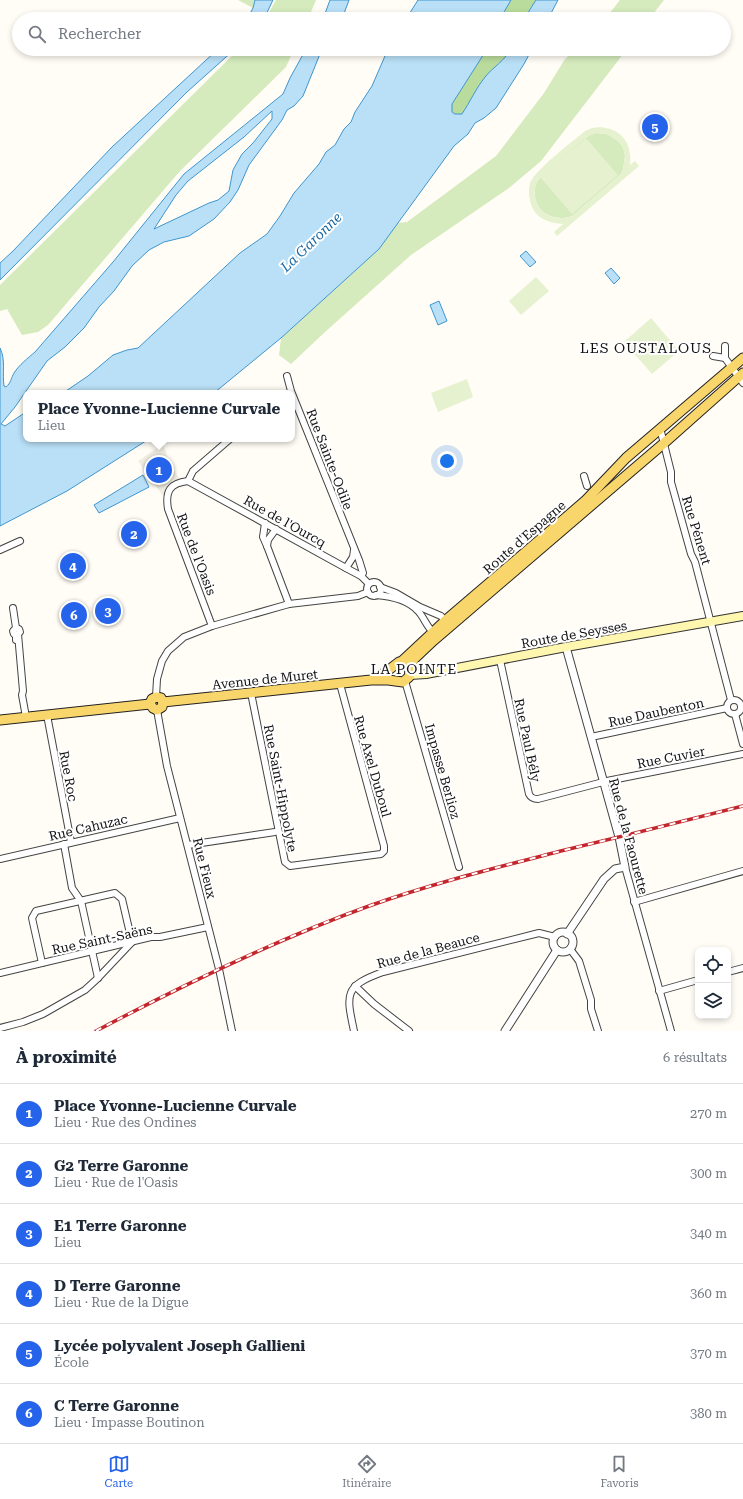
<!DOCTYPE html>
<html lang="fr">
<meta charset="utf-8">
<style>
body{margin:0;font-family:"Roboto Serif",serif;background:#f6f6f7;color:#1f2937}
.controls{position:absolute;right:12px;bottom:12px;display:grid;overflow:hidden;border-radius:8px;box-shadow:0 2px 6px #0003}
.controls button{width:36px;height:36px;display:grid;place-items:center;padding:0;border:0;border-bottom:1px solid #e0e1e3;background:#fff;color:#1f2937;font:20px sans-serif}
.you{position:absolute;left:447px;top:461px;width:14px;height:14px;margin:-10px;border:3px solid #fff;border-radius:50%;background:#1a73e8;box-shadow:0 0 0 6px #1a73e833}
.badge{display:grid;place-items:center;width:26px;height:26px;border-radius:50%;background:#2563eb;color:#fff;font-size:13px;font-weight:700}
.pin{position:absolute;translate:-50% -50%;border:2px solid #fff;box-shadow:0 1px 4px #0006}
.popup{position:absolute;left:23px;top:390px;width:272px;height:52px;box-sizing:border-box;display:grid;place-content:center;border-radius:8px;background:#fff;filter:drop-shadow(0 1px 3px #0005);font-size:13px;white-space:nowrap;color:#747a83}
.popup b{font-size:15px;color:#1f2937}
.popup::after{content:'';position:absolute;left:50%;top:100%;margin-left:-8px;border:8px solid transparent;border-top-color:#fff}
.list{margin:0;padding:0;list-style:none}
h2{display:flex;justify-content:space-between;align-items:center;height:52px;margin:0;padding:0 16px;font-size:17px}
h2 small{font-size:13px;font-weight:400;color:#747a83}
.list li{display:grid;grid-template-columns:26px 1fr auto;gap:12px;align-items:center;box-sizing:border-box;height:60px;padding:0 16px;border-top:1px solid #e0e1e3}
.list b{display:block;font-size:15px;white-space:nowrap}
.list p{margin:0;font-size:13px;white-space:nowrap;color:#747a83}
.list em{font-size:13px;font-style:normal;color:#747a83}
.icon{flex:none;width:22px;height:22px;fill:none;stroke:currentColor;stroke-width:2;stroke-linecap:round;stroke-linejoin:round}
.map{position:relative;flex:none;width:743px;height:1031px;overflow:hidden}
.search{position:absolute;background:#fff;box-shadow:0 2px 6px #0003;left:12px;right:12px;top:12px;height:44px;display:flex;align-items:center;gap:10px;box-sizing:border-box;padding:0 14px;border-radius:22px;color:#747a83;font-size:15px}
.sheet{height:412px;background:#fff}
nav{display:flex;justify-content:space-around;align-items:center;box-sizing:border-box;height:56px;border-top:1px solid #e0e1e3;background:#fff;font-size:11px;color:#747a83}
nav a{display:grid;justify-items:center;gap:2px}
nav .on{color:#2563eb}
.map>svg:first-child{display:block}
.green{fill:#d5ebbd}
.forest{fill:#b9dc9c}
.pitch{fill:#e6f2cf;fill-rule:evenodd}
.plaza{fill:#f1ede2}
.water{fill:#b9e0f7;stroke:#3f96cf;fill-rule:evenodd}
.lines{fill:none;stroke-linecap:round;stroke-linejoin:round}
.minor-casing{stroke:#444;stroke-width:8}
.tertiary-casing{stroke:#444;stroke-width:9}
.secondary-casing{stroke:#333;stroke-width:10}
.primary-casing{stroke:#222;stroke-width:11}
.minor{stroke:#fff;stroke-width:6}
.tertiary{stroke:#fff;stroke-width:7}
.secondary{stroke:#fff6b0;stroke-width:8}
.primary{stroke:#f9d66b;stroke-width:9}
.rail-casing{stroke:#c4262e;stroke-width:3.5}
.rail{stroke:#fff;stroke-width:2;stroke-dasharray:6;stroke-linecap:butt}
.labels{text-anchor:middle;stroke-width:4;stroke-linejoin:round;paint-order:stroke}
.street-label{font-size:13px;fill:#111;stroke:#fff}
.water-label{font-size:14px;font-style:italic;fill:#1768a6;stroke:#fff}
.neighbourhood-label{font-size:14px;letter-spacing:1px;fill:#111;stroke:#fff}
</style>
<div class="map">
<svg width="743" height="1031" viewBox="0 0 743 1031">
<rect width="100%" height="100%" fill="#fffdf5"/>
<!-- green -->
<g class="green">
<polygon points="238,0 255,0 253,8"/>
<polygon points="276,0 316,0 308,19 265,19"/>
<polygon points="620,0 664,0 649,19 605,19"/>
<polygon points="239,49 294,49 286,67 180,171 48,325 38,332 22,335 7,309 0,311 0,285"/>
<polygon points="576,49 627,49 541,161 509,188 411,255 325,332 291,364 279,355 281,338 379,249 397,223 407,222 496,156 544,93 565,59"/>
<path d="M 596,133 L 607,134 L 618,141 L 623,147 L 625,156 L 623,169 L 621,174 L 572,216 C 550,224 529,207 536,184 C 539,175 578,142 588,136 C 590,134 593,134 596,133 Z"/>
</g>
<!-- forest -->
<g class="forest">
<polygon points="511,0 536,0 524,19 500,19"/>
<path d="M 487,49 L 510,49 C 505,61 493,67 485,77 C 476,88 470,102 462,114 L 455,114 L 452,112 L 452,104 Z"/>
</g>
<!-- pitch -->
<g class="pitch">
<path d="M 600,127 C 604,128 609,128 613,130 C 627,136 632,151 630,165 L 635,161 L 639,166 L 557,236 L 554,232 L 563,224 C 550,223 538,220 532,207 C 529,200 528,190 530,183 C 536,169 572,142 585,131 L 592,128 ZM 596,133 L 607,134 L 618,141 L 623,147 L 625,156 L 623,169 L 621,174 L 572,216 C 546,226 524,200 540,177 L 572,214 L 618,175 L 586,138 L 557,162 L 586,137 Z"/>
<polygon points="536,277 549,291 521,315 509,301"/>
<polygon points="651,318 679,351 652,374 624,342"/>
<polygon points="467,379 473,397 438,412 431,393"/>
</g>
<!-- plaza -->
<polygon class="plaza" points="163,444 169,462 179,478 167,488 163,496 138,461"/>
<!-- water -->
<g class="water">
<polygon points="255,0 273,0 264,19 247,19 253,8"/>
<polygon points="330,0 349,0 342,19 323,19"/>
<polygon points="418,0 511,0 500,19 406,19"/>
<polygon points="536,0 558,0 548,19 524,19"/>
<polygon points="218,49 235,49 187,92 0,280 0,263 13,251 112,147"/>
<path d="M 306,49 L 322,49 L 303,96 L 294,106 L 287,110 L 282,120 L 249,165 L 238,190 L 230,202 L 214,219 L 189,236 L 164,242 L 149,250 L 132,266 L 114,291 L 99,307 L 84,328 L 65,347 L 47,361 L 15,407 L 1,424 L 5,426 L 26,412 L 26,439 L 149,439 L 67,491 L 0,526 L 0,348 C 6,360 2,373 4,386 L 6,387 C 11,383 11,378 14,373 C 19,365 28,358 35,352 L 113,262 L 184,174 L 283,94 L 290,78 ZM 272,111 L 272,119 L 253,143 L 242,154 L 233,170 L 229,191 L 218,200 L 209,203 L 154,229 L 176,195 L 188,181 L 244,137 Z"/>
<path d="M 388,49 L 487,49 L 452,104 L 452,112 L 455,114 L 462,114 C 470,102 476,88 485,77 C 493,67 505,61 510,49 L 532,49 L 524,64 L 496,108 L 484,118 L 475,123 L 468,134 L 454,146 L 379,249 L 281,338 L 214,393 L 63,393 L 88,376 L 113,355 L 127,350 L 138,348 L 240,253 L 267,234 L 280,216 L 294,193 L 319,164 L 326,152 L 335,145 L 344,129 L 351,122 L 355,112 L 372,86 Z"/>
<polygon points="526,251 536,262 530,267 520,256"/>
<polygon points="611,268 620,278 614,284 605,273"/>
<polygon points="439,301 447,321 438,325 430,305"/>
<polygon points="143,475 149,487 99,513 94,505"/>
</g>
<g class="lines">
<defs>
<g id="minor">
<polyline points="725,346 725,358 743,383"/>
<polyline points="713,356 725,358"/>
<polyline points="287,376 291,391 359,560 363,573 361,576"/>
<polyline points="660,428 671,472 671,482 691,554 695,562 731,700"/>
<polyline points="584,476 587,486"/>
<polyline points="188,481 346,568 361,576 369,584"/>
<path d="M 188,481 C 170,483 165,491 168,509 L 212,626"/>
<polyline points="188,481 193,471 230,439"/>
<polyline points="265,523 263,537 267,546 289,604"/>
<polyline points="267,546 268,540 276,529"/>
<polyline points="0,550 20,541"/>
<polyline points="346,568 353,557 354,550"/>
<circle cx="374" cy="589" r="7"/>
<polyline points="380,587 396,593 420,607 441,616 447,623"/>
<path d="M 376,595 C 389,596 408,600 418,611 C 424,617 427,628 435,634"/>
<polyline points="13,608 16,628 13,631 14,634 16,635 16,640"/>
<polyline points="16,628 19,629 20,632 18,634 23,691 22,695 26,717"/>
<path d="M 500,660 L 529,794 C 531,798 533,799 538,799 L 607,781 L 743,754"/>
<polyline points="405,681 459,867"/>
<polyline points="251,693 285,862 290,866 381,854 384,851 384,846 340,684"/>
<polyline points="156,697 157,679 162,661 168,651 184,637 212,626 289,604 358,596 368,592"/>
<circle cx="734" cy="707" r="7"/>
<polyline points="157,710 167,766 219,969 232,1031"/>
<polyline points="735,714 743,744"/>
<polyline points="47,715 71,842"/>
<polyline points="591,737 727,708"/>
<polyline points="64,844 72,888 81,901 98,978"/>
<polyline points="188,845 275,832"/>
<polyline points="0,859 180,818"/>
<polyline points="625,867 671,1031"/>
<polyline points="634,902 743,871"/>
<polyline points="570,949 579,961 591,1000 591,1009 598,1031"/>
<polyline points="42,963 32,918 36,911 115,893 122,899 132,942"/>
<polyline points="728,972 743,968"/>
<polyline points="0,973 151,937 160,937 208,927"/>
<polyline points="355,986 374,1004 409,1031"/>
<polyline points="659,991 698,980"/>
<polyline points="0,1028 23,1022 43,1014 85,990 98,978 132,942"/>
<path d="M 354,1031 C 346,994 344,986 383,972 L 539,933 L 555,937"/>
</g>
<g id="tertiary">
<polyline points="566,647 619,837 625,867 615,869 604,879 567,934"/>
<circle cx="563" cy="942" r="10"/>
<polyline points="505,1031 557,950"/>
</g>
<polyline id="secondary" points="410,675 426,674 566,647 743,616"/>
<g id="primary">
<polyline points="401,662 446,620 585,501 626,458 743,358"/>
<polyline points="409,668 414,659 433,641 663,444 743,373"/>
<polyline points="163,702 371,680 388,680 403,682 409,677 410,670 407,665 399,662 386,672 371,680"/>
<polyline points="150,704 153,708 157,710 162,707 163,702"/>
<polyline points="150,704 152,699 156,697 161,698 163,702"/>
<polyline points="0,720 150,704"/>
</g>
</defs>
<!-- minor casing -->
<use href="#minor" class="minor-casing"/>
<!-- tertiary casing -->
<use href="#tertiary" class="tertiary-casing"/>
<!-- secondary casing -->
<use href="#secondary" class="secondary-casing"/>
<!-- primary casing -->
<use href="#primary" class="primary-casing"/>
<!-- minor -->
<use href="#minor" class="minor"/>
<!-- tertiary -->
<use href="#tertiary" class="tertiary"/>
<!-- secondary -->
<use href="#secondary" class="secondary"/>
<!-- primary -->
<use href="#primary" class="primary"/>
<defs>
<path id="rail" d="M 96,1031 C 185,984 275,940 369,906 C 433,883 499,867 565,850 C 624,836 684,821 743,806"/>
</defs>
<!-- rail casing -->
<use href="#rail" class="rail-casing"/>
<!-- rail -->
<use href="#rail" class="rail"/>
</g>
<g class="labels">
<!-- street labels -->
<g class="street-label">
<text transform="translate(330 459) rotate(69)" y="5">Rue Sainte-Odile</text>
<text transform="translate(285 521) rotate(29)" y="5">Rue de l'Ourcq</text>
<text transform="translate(697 530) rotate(73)" y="5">Rue Pénent</text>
<text transform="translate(524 537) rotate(-41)" y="5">Route d'Espagne</text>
<text transform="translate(197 554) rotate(69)" y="5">Rue de l'Oasis</text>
<text transform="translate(574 634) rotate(-10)" y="5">Route de Seysses</text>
<text transform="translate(265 679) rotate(-6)" y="5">Avenue de Muret</text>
<text transform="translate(656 712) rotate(-12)" y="5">Rue Daubenton</text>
<text transform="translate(528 740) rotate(78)" y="5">Rue Paul Bély</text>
<text transform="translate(671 757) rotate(-11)" y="5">Rue Cuvier</text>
<text transform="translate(373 766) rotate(74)" y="5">Rue Axel Duboul</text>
<text transform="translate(443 771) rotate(74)" y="5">Impasse Berlioz</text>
<text transform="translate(69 776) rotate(79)" y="5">Rue Roc</text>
<text transform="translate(281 788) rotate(79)" y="5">Rue Saint-Hippolyte</text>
<text transform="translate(88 827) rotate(-13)" y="5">Rue Cahuzac</text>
<text transform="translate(629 836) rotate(75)" y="5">Rue de la Faourette</text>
<text transform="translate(205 868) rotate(76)" y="5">Rue Fieux</text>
<text transform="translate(102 939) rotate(-12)" y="5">Rue Saint-Saëns</text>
<text transform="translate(428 950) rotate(-15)" y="5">Rue de la Beauce</text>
</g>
<!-- water labels -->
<g class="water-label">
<text transform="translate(311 242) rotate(-44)" y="5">La Garonne</text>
</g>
<!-- neighbourhood labels -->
<g class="neighbourhood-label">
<text x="646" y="353">LES OUSTALOUS</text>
<text x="414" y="674">LA POINTE</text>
</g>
</g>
</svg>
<div class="controls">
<button><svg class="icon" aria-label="locate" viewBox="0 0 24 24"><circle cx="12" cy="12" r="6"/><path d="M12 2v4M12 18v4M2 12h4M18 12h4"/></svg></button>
<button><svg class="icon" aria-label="layers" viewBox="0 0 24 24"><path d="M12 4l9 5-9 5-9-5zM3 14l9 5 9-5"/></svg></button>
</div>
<div class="you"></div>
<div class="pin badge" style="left:159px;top:470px">1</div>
<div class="popup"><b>Place Yvonne-Lucienne Curvale</b>Lieu</div>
<div class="pin badge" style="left:134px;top:534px">2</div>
<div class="pin badge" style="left:108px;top:611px">3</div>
<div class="pin badge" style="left:73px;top:566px">4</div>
<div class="pin badge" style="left:655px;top:127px">5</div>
<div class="pin badge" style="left:74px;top:615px">6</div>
<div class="search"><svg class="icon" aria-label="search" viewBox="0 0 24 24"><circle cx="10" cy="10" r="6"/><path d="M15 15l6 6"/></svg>Rechercher</div>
</div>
<section class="sheet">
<h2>À proximité<small>6 résultats</small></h2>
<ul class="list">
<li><span class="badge">1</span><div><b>Place Yvonne-Lucienne Curvale</b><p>Lieu · Rue des Ondines</p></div><em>270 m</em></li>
<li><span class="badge">2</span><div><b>G2 Terre Garonne</b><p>Lieu · Rue de l'Oasis</p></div><em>300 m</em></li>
<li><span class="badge">3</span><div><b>E1 Terre Garonne</b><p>Lieu</p></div><em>340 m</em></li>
<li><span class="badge">4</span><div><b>D Terre Garonne</b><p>Lieu · Rue de la Digue</p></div><em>360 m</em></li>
<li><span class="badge">5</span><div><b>Lycée polyvalent Joseph Gallieni</b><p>École</p></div><em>370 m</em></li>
<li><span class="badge">6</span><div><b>C Terre Garonne</b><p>Lieu · Impasse Boutinon</p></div><em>380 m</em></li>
</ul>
</section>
<nav>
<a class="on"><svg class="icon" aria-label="map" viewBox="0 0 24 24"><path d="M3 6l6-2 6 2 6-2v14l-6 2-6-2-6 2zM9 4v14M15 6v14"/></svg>Carte</a>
<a><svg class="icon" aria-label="directions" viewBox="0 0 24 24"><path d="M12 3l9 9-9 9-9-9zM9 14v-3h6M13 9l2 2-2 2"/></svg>Itinéraire</a>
<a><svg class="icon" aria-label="saved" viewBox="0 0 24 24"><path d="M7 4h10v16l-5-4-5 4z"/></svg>Favoris</a>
</nav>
